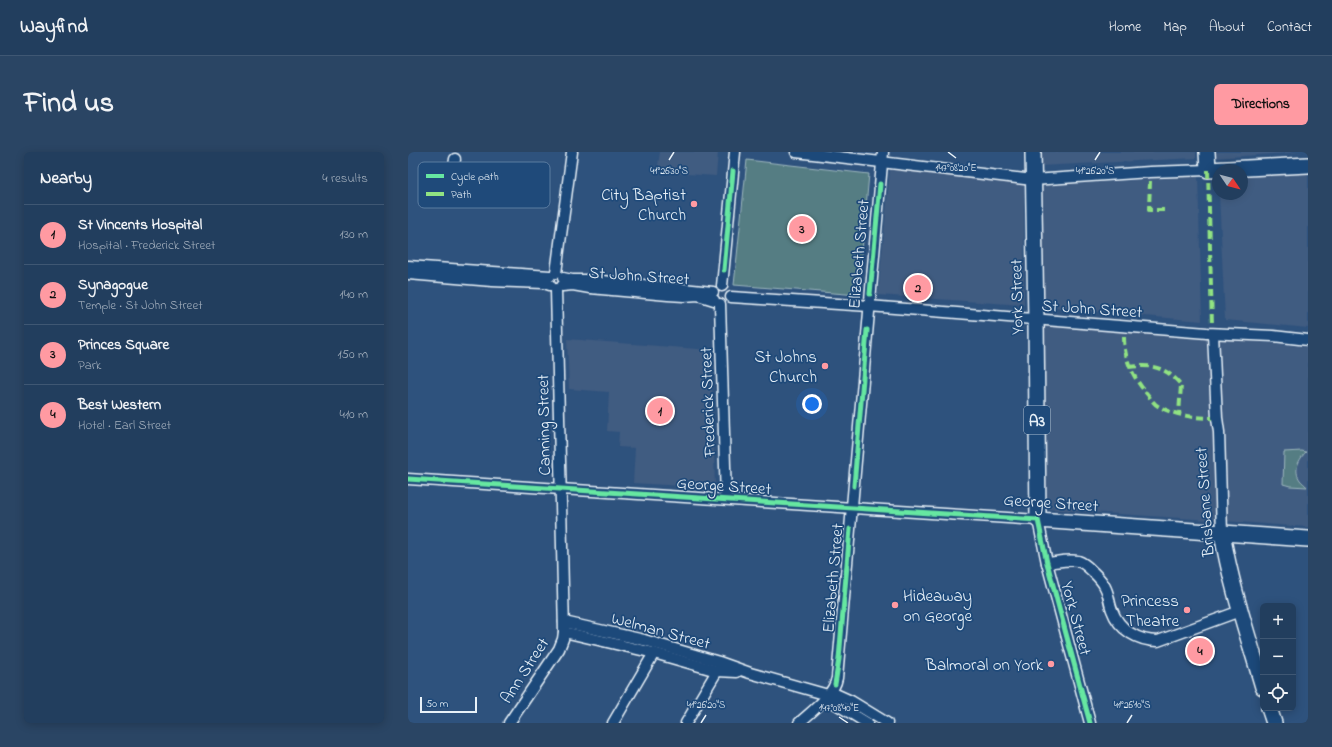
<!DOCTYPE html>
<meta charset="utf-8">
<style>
body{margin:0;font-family:"Indie Flower",sans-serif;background:#2a4564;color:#f1f3f6}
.controls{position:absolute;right:12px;bottom:12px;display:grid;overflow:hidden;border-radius:6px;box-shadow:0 2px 10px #0003}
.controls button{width:36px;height:36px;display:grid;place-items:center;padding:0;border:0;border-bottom:1px solid #3f5773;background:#223e5e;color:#f1f3f6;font:20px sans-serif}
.compass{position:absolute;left:804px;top:12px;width:36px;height:36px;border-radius:50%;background:#223e5e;box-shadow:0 2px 10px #0003;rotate:125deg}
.scale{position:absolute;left:12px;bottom:10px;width:57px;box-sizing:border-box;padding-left:4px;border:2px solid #e8f1f8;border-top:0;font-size:11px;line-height:14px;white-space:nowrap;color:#e8f1f8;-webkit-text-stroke:3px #1f4a7a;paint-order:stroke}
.you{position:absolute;left:404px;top:252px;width:14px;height:14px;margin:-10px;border:3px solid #fff;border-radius:50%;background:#1a73e8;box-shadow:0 0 0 6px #1a73e833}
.badge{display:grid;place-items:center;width:26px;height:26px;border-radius:50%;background:#ff9aa2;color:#111;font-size:13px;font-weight:700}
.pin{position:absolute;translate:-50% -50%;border:2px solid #fff;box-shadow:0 1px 4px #0006}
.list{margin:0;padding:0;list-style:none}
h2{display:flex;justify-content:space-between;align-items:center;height:52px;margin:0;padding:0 16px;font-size:17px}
h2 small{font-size:13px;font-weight:400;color:#a2aebc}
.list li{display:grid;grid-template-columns:26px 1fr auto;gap:12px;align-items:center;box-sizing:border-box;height:60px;padding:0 16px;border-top:1px solid #3f5773}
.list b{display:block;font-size:15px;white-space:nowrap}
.list p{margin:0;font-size:13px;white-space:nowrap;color:#a2aebc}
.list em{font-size:13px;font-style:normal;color:#a2aebc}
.icon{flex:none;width:22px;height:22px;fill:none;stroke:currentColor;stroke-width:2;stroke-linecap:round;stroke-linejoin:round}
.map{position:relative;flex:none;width:900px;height:571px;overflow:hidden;border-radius:6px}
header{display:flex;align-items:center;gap:24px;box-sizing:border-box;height:56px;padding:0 20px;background:#223e5e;border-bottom:1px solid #3f5773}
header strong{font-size:19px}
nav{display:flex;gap:22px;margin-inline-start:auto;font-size:14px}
.intro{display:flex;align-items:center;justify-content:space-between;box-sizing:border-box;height:96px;padding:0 24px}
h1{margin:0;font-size:28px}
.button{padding:10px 18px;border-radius:6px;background:#ff9aa2;color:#111;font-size:14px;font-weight:700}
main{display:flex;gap:24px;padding:0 24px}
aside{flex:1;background:#223e5e;border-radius:6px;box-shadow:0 2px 10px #0003}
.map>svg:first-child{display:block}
.built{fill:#405b81}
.green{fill:#557d83;stroke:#9eb7be}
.water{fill:#447aa2;stroke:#86aac4}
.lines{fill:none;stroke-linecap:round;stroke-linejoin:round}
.minor-casing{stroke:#e8f1f8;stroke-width:13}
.highway-casing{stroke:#e8f1f8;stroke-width:18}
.minor{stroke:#1f4a7a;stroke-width:10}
.highway{stroke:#1f4a7a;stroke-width:15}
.quiet{stroke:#91e382;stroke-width:4;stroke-dasharray:8 4;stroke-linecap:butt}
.cycleway-casing{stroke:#1f4a7a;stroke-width:8}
.cycleway{stroke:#66e7a1;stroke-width:5}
.ticks{fill:none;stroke:#e8f1f8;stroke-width:1.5}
.poi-dot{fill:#ff9aa2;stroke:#1f4a7a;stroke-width:1.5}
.labels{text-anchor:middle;stroke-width:3.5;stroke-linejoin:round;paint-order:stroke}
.shield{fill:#1f4a7a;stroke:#acbfd2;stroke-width:1}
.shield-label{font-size:16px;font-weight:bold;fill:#e8f1f8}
.poi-label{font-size:17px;fill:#e8f1f8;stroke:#1f4a7a;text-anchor:end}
.street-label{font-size:17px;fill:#e8f1f8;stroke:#1f4a7a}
.key{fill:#1f4a7a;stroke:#5b7ca0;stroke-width:1}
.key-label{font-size:11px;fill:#e8f1f8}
.ticks-label{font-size:10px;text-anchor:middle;fill:#e8f1f8;stroke:#1f4a7a;stroke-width:3.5;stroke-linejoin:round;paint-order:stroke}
</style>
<header>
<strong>Wayfind</strong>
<nav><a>Home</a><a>Map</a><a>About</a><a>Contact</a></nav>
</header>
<div class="intro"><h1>Find us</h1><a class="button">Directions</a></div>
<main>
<aside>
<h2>Nearby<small>4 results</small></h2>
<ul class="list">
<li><span class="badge">1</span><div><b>St Vincents Hospital</b><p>Hospital · Frederick Street</p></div><em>130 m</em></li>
<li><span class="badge">2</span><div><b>Synagogue</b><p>Temple · St John Street</p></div><em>140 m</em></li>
<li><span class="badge">3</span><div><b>Princes Square</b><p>Park</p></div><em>150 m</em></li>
<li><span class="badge">4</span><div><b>Best Western</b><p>Hotel · Earl Street</p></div><em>410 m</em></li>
</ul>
</aside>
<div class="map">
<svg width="900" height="571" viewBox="0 0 900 571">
<rect width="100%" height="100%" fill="#2e527d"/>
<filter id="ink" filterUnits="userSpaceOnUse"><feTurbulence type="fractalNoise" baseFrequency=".025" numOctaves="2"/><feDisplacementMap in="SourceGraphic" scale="8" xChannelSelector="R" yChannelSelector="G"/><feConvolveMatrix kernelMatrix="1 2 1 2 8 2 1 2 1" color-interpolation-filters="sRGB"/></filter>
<g filter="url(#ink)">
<!-- built -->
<g class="built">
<polygon points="252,0 310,0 308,24 249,20"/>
<polygon points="631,0 788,0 788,6 631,14"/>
<polygon points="806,0 895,0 806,6"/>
<polygon points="482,17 616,31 616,153 470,143"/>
<polygon points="900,18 900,176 817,168 811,42 834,42 834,22"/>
<polygon points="790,24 794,169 634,155 632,34"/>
<polygon points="634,173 813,186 900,195 900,375 803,368 636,357"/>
<polygon points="159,187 303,198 307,336 225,331 227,296 210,295 211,280 199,279 201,240 161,237"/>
</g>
<!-- green -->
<g class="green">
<polygon points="339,8 461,22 450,143 326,133"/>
<path d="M 894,299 L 898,300 C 891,307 885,318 892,328 C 894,331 897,332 899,335 L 882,334 L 875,332 L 876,300 Z"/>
</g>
<!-- water -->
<circle class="water" cx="395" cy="75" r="8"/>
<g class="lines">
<defs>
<g id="minor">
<polyline points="388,0 625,28 742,20 800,18"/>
<polyline points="44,28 47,7"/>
<polyline points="0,114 142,124"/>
<polyline points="148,121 164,0"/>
<polyline points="0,122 84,129 136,131 142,133"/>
<polyline points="155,126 164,128 184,128 305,140"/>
<polyline points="154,134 165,133 182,136 260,143 276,144 290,143 306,148"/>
<polyline points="314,134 327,0"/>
<polyline points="323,145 461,154 799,181 865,184 900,188"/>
<polyline points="312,152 318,347"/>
<polyline points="805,182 809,266 811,280 814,381"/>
<polyline points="0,327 630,368 639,411 682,571"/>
<path d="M 639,411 C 649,410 661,407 670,409 C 676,411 679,414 683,418 C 688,423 694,428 697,435 C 701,442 701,451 704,458 C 711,478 730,489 750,489 L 832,459"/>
<polyline points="156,470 236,488 311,510 342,521 420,543"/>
<polyline points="156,480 246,501 309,519 329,520"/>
<polyline points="423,540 443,549 479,571"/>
<polyline points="418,546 459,571"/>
<polyline points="101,571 151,497 155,487 156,480 148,137"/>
<polyline points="205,571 246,501"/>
<polyline points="278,571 309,519"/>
<path d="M 391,571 C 404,559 426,543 429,526 L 475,0"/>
</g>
<g id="highway">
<polyline points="625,0 628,168 630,368 900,387"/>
<polyline points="799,0 800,18 900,13"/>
<path d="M 814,381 C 823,434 840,484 855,535"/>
<polyline points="861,556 866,571"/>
</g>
</defs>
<!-- minor casing -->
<use href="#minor" class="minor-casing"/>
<!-- highway casing -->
<use href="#highway" class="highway-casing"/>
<!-- minor -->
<use href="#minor" class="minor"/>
<!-- highway -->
<use href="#highway" class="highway"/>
<!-- quiet -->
<g class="quiet">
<polyline points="800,18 804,174"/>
<polyline points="742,29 741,58 757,58"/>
<path d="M 716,185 C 716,207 725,226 740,243 C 743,247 746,252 750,254 C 766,263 786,266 804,266"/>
<path d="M 721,215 C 744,212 758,215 773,233 L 771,262"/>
</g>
<defs>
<g id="cycleway">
<polyline points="316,118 325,19"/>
<polyline points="462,142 472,32"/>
<polyline points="0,327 630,368 639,411 682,571"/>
<polyline points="446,334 459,178"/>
<polyline points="427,532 431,507 442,377"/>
</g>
</defs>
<!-- cycleway casing -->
<use href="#cycleway" class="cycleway-casing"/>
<!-- cycleway -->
<use href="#cycleway" class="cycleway"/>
</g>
</g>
<!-- ticks -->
<path class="ticks" d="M 540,0 L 548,6M 261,8 L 266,0M 687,8 L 692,0M 431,565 L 440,571M 293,571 L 298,563M 719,571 L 724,563"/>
<!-- markers -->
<g class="poi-dot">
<circle cx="286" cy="52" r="4"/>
<circle cx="417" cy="214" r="4"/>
<circle cx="487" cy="453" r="4"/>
<circle cx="779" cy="458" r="4"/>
<circle cx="643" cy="512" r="4"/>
</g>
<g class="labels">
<!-- shield labels -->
<rect class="shield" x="616" y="254" width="26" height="28" rx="3"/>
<g class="shield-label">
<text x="629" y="274">A3</text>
</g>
<!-- poi labels -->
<g class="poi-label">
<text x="278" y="48">City Baptist<tspan x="278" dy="20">Church</tspan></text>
<text x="409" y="210">St Johns<tspan x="409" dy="20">Church</tspan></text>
<text x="495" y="449" text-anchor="start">Hideaway<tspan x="495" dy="20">on George</tspan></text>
<text x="771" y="454">Princess<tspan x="771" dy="20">Theatre</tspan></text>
<text x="635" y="518">Balmoral on York</text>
</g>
<!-- street labels -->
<g class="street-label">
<text transform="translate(450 102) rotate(-85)" y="6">Elizabeth Street</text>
<text transform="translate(231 123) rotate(4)" y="6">St John Street</text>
<text transform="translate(608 145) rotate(-91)" y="6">York Street</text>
<text transform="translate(684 156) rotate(4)" y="6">St John Street</text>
<text transform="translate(299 250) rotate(-92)" y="6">Frederick Street</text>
<text transform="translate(135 273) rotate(-91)" y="6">Canning Street</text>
<text transform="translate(316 333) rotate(4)" y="6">George Street</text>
<text transform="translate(643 350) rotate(4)" y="6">George Street</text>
<text transform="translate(796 350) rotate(-94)" y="6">Brisbane Street</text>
<text transform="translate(424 426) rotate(-85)" y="6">Elizabeth Street</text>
<text transform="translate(669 466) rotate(75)" y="6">York Street</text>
<text transform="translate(253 478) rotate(15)" y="6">Welman Street</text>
<text transform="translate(116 518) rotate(-57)" y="6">Ann Street</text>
</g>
</g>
<!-- legend -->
<rect x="10" y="10" width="132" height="46" rx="6" class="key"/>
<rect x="18" y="22" width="18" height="4" fill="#66e7a1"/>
<rect x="18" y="40" width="18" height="4" fill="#91e382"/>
<g class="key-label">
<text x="43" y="28">Cycle path</text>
<text x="43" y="46">Path</text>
</g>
<g class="ticks-label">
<text x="548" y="19">147°08'20"E</text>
<text x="261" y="22">41°26'30"S</text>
<text x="687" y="22">41°26'20"S</text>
<text x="298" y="556">41°26'20"S</text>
<text x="724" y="556">41°26'10"S</text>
<text x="431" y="559">147°08'40"E</text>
</g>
</svg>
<div class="controls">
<button>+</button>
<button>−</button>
<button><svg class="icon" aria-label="locate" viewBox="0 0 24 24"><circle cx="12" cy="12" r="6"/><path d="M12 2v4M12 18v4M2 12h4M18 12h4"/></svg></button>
</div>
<svg class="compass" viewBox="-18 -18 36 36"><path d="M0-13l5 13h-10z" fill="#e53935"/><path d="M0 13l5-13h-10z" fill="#a2aebc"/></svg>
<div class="scale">50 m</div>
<div class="you"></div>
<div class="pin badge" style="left:252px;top:259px">1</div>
<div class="pin badge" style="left:510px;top:136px">2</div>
<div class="pin badge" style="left:394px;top:77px">3</div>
<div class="pin badge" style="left:792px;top:499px">4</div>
</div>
</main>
